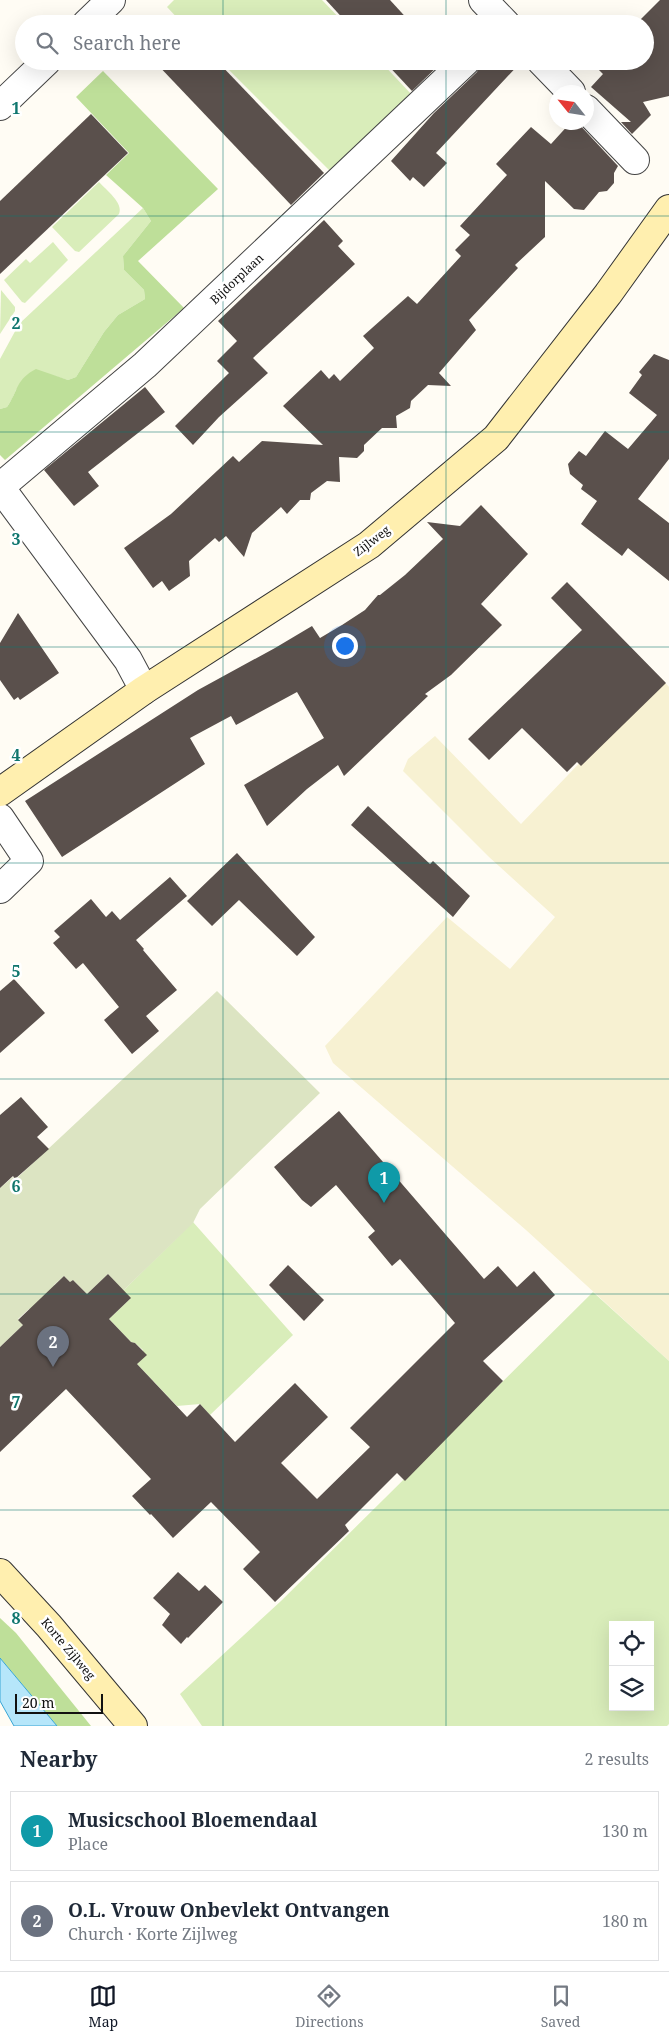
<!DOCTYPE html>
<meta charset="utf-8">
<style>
body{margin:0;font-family:"Noto Serif",serif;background:#f6f6f7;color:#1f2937}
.controls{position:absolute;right:15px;bottom:15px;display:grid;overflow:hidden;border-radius:0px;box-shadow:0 5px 20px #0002}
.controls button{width:45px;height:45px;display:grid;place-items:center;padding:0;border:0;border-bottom:1px solid #e0e1e3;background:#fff;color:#1f2937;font:25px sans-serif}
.compass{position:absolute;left:549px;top:85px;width:45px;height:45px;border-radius:50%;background:#fff;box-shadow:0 5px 20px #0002;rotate:300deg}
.scale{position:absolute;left:15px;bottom:12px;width:88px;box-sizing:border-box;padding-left:5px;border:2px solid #111;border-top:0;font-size:14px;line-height:18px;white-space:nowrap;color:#111;-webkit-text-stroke:4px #fff;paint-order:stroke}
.you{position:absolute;left:344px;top:645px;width:18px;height:18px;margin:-12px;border:4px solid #fff;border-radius:50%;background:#1a73e8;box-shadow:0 0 0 8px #1a73e833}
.badge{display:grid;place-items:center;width:32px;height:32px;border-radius:50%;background:#111827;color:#fff;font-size:16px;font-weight:700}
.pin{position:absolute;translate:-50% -41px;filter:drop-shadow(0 1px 2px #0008)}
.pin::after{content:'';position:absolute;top:26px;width:18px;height:15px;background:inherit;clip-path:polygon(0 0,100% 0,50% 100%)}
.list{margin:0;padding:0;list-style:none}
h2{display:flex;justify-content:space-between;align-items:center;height:65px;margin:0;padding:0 20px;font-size:21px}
h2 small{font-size:16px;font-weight:400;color:#747a83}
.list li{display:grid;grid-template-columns:32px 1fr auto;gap:15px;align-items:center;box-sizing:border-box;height:80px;margin:0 10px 10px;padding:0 10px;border:1px solid #e0e1e3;border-radius:0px}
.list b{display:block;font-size:19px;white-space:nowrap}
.list p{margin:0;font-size:16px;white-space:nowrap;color:#747a83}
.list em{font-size:16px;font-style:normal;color:#747a83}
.icon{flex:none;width:28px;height:28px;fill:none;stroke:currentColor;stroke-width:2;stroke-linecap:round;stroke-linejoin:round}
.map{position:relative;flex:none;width:669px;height:1726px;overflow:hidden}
.search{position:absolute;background:#fff;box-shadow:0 5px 20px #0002;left:15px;right:15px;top:15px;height:55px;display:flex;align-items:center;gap:12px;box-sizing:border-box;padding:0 18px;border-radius:28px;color:#747a83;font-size:19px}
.sheet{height:245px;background:#fff}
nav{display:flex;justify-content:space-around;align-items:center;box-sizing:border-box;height:70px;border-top:1px solid #e0e1e3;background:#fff;font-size:14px;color:#747a83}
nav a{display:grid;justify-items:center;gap:2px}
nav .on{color:#111827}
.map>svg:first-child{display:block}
.farmland{fill:#f7f1d2}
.green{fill:#d9edba;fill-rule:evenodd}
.forest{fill:#bedf99}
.cemetery{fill:#dce4c2}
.water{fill:#b6e6fa;stroke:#38a5d5}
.building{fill:#5a504c}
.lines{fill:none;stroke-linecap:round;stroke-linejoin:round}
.street-casing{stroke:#444;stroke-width:30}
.secondary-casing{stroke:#333;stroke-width:30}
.street{stroke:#fff;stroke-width:28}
.secondary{stroke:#ffefaf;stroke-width:28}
.grid{fill:none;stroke:#0f766e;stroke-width:1;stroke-opacity:0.55}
.labels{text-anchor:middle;stroke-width:5;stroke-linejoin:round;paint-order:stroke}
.street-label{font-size:12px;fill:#111;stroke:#fff}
.grid-label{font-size:16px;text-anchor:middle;font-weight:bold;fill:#0f766e;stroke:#fff;stroke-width:5;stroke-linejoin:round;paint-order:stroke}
</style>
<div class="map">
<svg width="669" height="1726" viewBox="0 0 669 1726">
<rect width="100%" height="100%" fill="#fffcf4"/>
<!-- farmland -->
<polygon class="farmland" points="661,678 669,687 669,1361 526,1230 333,1063 325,1046 447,917 510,969 555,917 489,857 403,771 408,759 435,736 521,824"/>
<!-- green -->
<g class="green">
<polygon points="174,0 322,0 345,24 183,24 167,7"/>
<polygon points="220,61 380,61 412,95 330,171"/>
<path d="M 99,182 C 106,190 124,203 119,214 L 79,252 L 75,251 L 52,227 Z"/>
<polygon points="143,208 151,221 123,256 124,270 144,290 145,299 118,315 104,332 76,377 68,380 35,370 16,390 12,399 7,407 0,409 0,359 19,324"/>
<polygon points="53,242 68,260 25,303 22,302 4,280 26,259 30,263"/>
<polygon points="1,290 15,307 15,311 0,334"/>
<polygon points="193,1222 293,1335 210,1415 200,1404 177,1406 137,1364 142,1358 143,1350 135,1343 131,1342 109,1319 130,1299 123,1291"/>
<path d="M 593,1292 L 669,1361 L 669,1724 L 667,1726 L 202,1726 L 180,1694 L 281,1601 ZM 613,1625 L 650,1625 L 650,1707 L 613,1707 Z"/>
</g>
<!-- forest -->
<g class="forest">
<path d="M 103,71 L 218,189 L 138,261 L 184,308 L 5,460 L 0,455 L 0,409 L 7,407 C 19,390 15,380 36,369 L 68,380 L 76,377 L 104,332 L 118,315 L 145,299 L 144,290 L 124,270 L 123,256 L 151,221 L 143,208 L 106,175 L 129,153 L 76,97 Z"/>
<polygon points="0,1618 16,1633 91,1726 57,1726 0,1658"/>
</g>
<!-- cemetery -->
<polygon class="cemetery" points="217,991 320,1093 200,1209 193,1223 123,1291 108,1274 87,1294 73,1280 70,1282 64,1276 54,1285 59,1291 35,1314 29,1309 18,1319 23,1325 0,1347 0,1188 13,1177 16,1179"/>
<!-- water -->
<polygon class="water" points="0,1658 57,1726 14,1726 0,1701"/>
<!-- building -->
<g class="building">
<polygon points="326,0 390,0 412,24 348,24"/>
<polygon points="660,0 669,0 669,96 643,102 651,115 632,134 621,122 631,122 591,87 603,74 598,69 605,61 645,61 645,24 636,24"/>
<polygon points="154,61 217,61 324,173 291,205"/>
<polygon points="384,61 443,61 412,91"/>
<polygon points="481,61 522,61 436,153 447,163 424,187 413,177 410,181 391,161 434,113 477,72"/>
<polygon points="91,114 128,153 0,274 0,201"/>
<polygon points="571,122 577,122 618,166 614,173 614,183 607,191 599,192 584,210 574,209 545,181 545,237 515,265 518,268 469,320 476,330 439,373 451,386 428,385 411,401 410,408 396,416 397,428 382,428 364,445 364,451 357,458 339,457 340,482 327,481 311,493 310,500 300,500 287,514 281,507 252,533 244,557 226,536 219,542 215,538 189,561 190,576 169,591 162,581 153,588 124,548 171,514 233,456 239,462 262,441 323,445 283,406 321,370 329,379 334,374 340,381 374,348 363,336 408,296 417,304 461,256 455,250 470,235 460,226 507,175 496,164 531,127 551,144"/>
<polygon points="324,220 343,241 338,246 355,264 253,358 268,373 219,417 193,445 175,426 229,373 217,361 237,341 218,321"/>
<polygon points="654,354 669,360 669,459 638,499 669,523 669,581 628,548 622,556 581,524 597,501 581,489 583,485 570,474 568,464 579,451 586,456 605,431 628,449 657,415 629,393 642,375 639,372"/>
<polygon points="145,387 165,412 88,472 99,486 74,506 44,470"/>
<polygon points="481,505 528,554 481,604 502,625 451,675 425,694 428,696 344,776 338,765 307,789 267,826 244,785 324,738 297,692 236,725 231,716 190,738 205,764 62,857 25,801 198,690 275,648 312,626 320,638 342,625 365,610 378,595 380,595 405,575 443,539 427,522 460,526"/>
<polygon points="567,582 666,683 581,766 577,762 567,772 522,728 489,760 468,739 582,630 551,598"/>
<polygon points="18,613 59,673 20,700 18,697 14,700 0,680 0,643"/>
<polygon points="368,806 430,864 433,861 470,896 453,917 351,825"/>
<polygon points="237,853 315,937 297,956 239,900 212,926 187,901"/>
<polygon points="170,877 187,896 136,940 144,949 143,950 177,990 146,1016 159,1031 132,1054 104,1020 119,1007 83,963 76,969 53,943 60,937 54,931 91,899 106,917 112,911 120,920"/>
<polygon points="14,979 45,1013 0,1053 0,991"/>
<polygon points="21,1097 48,1127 37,1137 49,1149 15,1179 13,1176 0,1188 0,1115"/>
<polygon points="339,1111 484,1279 498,1266 517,1287 534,1271 555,1295 483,1361 503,1381 405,1481 397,1473 345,1525 349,1531 275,1602 243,1569 260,1552 211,1502 173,1538 151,1514 150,1515 132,1496 151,1479 66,1389 0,1452 0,1347 23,1325 18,1320 64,1276 70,1282 73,1280 87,1294 108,1274 131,1298 109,1319 131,1342 135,1343 147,1355 137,1364 187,1417 200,1404 235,1442 295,1383 328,1417 281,1463 317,1499 370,1447 350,1428 455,1323 400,1259 392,1266 368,1237 375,1231 336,1185 311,1207 302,1200 274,1167"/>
<polygon points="288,1265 324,1300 304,1321 269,1285"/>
<polygon points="178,1572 199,1591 205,1585 223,1602 188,1638 187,1637 181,1644 162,1625 170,1614 153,1598"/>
</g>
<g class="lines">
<defs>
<g id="street">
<polyline points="483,0 506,24"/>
<polyline points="86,24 111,0"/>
<polyline points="541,61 571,92"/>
<polyline points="0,106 47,61"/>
<polyline points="586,109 635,160"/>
<polyline points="0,487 145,365 466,61"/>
<polyline points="0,487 128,660 144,690"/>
<polyline points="0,818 29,861 0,889"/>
</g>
<g id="secondary">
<polyline points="0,792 144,690 369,545 496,438 608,294 669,209"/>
<polyline points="0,1573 49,1626 133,1726"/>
</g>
</defs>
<!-- street casing -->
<use href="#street" class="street-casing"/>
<!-- secondary casing -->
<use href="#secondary" class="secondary-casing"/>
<!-- street -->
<use href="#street" class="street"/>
<!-- secondary -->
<use href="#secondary" class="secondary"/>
</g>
<!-- grid -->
<path class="grid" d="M 223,0 L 223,24M 446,0 L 446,24M 223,61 L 223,1726M 446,61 L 446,1726M 0,216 L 669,216M 0,432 L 669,432M 0,647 L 669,647M 0,863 L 669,863M 0,1079 L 669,1079M 0,1294 L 669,1294M 0,1510 L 669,1510"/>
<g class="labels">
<!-- street labels -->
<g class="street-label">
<text transform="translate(237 279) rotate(-43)" y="4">Bijdorplaan</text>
<text transform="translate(372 541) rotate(-37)" y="4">Zijlweg</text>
<text transform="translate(68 1649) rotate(50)" y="4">Korte Zijlweg</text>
</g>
</g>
<g class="grid-label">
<text x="16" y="114">1</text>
<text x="16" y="329">2</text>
<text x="16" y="545">3</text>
<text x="16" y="761">4</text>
<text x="16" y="977">5</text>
<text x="16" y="1192">6</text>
<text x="16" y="1408">7</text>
<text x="16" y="1624">8</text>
</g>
</svg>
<div class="controls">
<button><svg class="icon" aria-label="locate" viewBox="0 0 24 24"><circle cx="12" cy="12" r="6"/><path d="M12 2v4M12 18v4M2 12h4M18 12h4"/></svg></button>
<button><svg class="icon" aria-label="layers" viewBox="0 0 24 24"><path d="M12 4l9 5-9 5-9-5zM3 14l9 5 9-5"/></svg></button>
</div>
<svg class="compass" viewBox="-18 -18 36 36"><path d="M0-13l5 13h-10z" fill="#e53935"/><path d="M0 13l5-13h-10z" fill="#747a83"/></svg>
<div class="scale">20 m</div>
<div class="you"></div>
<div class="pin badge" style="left:384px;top:1203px;background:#0f9aa8">1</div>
<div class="pin badge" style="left:53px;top:1367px;background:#6b7280">2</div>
<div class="search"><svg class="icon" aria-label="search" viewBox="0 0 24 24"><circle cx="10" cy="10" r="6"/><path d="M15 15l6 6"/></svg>Search here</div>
</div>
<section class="sheet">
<h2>Nearby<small>2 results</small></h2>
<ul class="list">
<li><span class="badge" style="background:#0f9aa8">1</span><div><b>Musicschool Bloemendaal</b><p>Place</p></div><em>130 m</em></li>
<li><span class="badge" style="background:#6b7280">2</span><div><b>O.L. Vrouw Onbevlekt Ontvangen</b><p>Church · Korte Zijlweg</p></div><em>180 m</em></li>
</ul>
</section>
<nav>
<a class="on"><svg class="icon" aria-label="map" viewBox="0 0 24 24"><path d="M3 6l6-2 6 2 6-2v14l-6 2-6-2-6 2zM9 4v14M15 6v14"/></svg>Map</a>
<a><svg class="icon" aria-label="directions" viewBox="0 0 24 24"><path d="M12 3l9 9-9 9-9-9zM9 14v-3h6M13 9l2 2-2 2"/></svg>Directions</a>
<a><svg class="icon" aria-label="saved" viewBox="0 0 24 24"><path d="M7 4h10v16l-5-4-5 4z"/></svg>Saved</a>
</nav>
